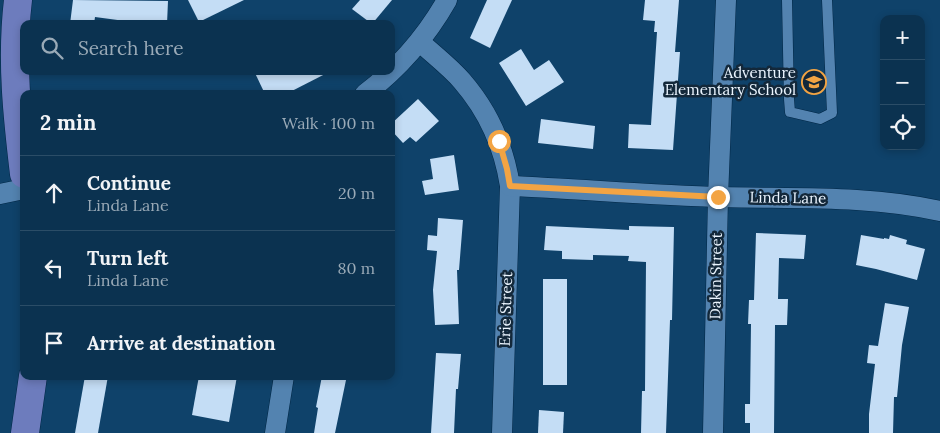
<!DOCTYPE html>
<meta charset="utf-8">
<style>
body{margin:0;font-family:Lora,serif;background:#143a57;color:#f1f3f6}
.controls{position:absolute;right:15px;top:15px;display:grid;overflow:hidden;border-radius:10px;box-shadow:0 2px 8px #0003}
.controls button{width:45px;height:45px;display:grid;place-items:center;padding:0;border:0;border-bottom:1px solid #2b4d67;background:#0b3250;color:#f1f3f6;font:25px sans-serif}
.stop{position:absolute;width:15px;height:15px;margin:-11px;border:4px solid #f3a443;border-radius:50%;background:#fff}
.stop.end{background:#f3a443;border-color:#fff;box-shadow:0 1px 5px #0008}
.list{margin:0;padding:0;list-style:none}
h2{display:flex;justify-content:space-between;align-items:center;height:65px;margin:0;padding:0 20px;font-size:21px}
h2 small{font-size:16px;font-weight:400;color:#9aaab7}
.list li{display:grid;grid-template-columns:32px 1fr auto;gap:15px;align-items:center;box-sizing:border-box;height:75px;padding:0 20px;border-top:1px solid #2b4d67}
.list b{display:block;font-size:19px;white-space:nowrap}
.list p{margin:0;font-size:16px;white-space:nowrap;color:#9aaab7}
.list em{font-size:16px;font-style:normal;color:#9aaab7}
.icon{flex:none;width:28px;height:28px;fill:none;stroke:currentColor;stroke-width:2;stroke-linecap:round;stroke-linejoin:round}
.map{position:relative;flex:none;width:940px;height:433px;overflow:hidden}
.search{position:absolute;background:#0b3250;box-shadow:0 2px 8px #0003;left:20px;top:20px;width:375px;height:55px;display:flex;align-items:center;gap:12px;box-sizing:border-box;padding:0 18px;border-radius:10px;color:#9aaab7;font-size:19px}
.panel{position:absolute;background:#0b3250;box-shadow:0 2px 8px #0003;left:20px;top:90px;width:375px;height:290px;border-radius:10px}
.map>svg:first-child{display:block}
.building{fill:#c4ddf5}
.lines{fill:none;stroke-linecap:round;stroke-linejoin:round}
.lane-casing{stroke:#012746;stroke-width:11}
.street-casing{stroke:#012746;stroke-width:21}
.secondary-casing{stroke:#012746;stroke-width:29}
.lane{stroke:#5383b0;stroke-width:10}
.street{stroke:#5383b0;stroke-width:20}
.secondary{stroke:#6d7cbd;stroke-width:28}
.route{stroke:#f3a443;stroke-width:6}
.labels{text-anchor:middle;stroke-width:5;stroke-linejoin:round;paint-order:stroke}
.poi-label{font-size:15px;fill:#ebf5ff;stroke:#13283a;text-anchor:end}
.street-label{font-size:15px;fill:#ebf5ff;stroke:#13283a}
</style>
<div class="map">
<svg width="940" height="433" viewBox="0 0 940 433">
<rect width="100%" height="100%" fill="#0f426a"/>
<!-- building -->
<g class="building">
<polygon points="73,0 168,1 167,24 125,24 125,21 95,17 94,24 70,24"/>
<polygon points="188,0 244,0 199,22"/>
<polygon points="360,0 392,0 372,24 352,9"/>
<polygon points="487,0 512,0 490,48 470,38"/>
<polygon points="645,0 679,0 675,52 680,52 673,150 628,148 629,124 651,125 657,32 654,32 655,21 643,20"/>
<polygon points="521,49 534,70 549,60 564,82 526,106 499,63"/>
<polygon points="254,71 331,71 286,94 265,94"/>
<polygon points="418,99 439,121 416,142 410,137 403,143 391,130 391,124"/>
<polygon points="541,119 595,126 593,149 538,143"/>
<polygon points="454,155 459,190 425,195 422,181 433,179 430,159"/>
<polygon points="438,218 463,220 459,270 457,270 459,324 435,325 433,290 437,251 427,250 428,235 437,236"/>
<polygon points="546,226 629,230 629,226 674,227 672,320 670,320 666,433 641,433 642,391 645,391 646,262 628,261 629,256 593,255 593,260 562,259 562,251 544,250"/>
<polygon points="756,233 806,235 804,259 779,258 778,299 788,299 787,325 775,325 774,433 750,433 750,423 745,423 745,404 750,404 751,324 748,324 749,300 754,300"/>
<polygon points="861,235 884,239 884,238 889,239 890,235 907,240 906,244 925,249 917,280 876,269 856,265"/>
<rect x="543" y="279" width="24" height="106"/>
<polygon points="885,303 909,307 902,345 897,397 894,397 893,433 869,433 869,414 875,364 867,363 869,345 878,346"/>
<polygon points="436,353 461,354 458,389 456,389 454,433 431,433"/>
<polygon points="85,376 108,376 98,433 75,433"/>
<polygon points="199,376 237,376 229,422 192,415"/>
<polygon points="322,376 344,376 344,379 346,380 335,433 314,433 318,408 316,407"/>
<polygon points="539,410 564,412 563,433 538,433"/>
</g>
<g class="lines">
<defs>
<polyline id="lane" points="787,0 789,99 790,112 820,119 832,113 827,0"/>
<g id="street">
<path d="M 420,42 C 434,55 450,67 462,81 C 488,111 504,147 510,186 L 502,433"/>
<path d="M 365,94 C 399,68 426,37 447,0"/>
<path d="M 510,186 C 580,189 651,195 721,197 C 794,199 869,195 940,211"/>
<polyline points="0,194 24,189"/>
<polyline points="275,433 284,376"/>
<polyline points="713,433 718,197 726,0"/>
</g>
<g id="secondary">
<path d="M 18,0 C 11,59 17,116 24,174"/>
<polyline points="25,433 33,376"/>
</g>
</defs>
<!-- lane casing -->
<use href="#lane" class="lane-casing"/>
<!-- street casing -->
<use href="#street" class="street-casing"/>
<!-- secondary casing -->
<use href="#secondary" class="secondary-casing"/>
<!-- lane -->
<use href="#lane" class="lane"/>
<!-- street -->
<use href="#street" class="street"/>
<!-- secondary -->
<use href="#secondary" class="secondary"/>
</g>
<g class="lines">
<!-- route -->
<polyline class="route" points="499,141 507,169 510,186 718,197"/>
</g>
<!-- icons -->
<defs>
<symbol id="school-ring" viewBox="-11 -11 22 22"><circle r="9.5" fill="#13283a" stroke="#f3a443" stroke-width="1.5"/><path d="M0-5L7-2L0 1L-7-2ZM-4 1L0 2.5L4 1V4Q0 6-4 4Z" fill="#f3a443"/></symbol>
</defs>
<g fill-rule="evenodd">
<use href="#school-ring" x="800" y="68" width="28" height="28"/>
</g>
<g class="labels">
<!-- poi labels -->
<g class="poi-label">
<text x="796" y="78">Adventure<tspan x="796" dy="17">Elementary School</tspan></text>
</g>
<!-- street labels -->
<g class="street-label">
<text transform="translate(788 198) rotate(1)" y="5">Linda Lane</text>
<text transform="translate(716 276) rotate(-89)" y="5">Dakin Street</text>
<text transform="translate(506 309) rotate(-88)" y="5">Erie Street</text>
</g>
</g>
</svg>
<div class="controls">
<button>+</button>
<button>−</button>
<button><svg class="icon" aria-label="locate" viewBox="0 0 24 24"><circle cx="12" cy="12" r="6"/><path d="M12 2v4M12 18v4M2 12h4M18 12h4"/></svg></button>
</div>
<div class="stop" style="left:499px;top:141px"></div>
<div class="stop end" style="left:718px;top:197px"></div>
<div class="search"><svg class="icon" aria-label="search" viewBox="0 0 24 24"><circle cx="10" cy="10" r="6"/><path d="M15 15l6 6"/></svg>Search here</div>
<section class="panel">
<h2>2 min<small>Walk · 100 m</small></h2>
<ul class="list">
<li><svg class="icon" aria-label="ahead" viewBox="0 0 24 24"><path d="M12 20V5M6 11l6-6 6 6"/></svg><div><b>Continue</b><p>Linda Lane</p></div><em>20 m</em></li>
<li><svg class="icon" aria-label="left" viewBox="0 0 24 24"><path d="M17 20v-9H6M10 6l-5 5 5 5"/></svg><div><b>Turn left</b><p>Linda Lane</p></div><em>80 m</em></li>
<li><svg class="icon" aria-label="arrive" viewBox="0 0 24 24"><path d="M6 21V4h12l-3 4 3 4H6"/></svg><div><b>Arrive at destination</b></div></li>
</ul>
</section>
</div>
